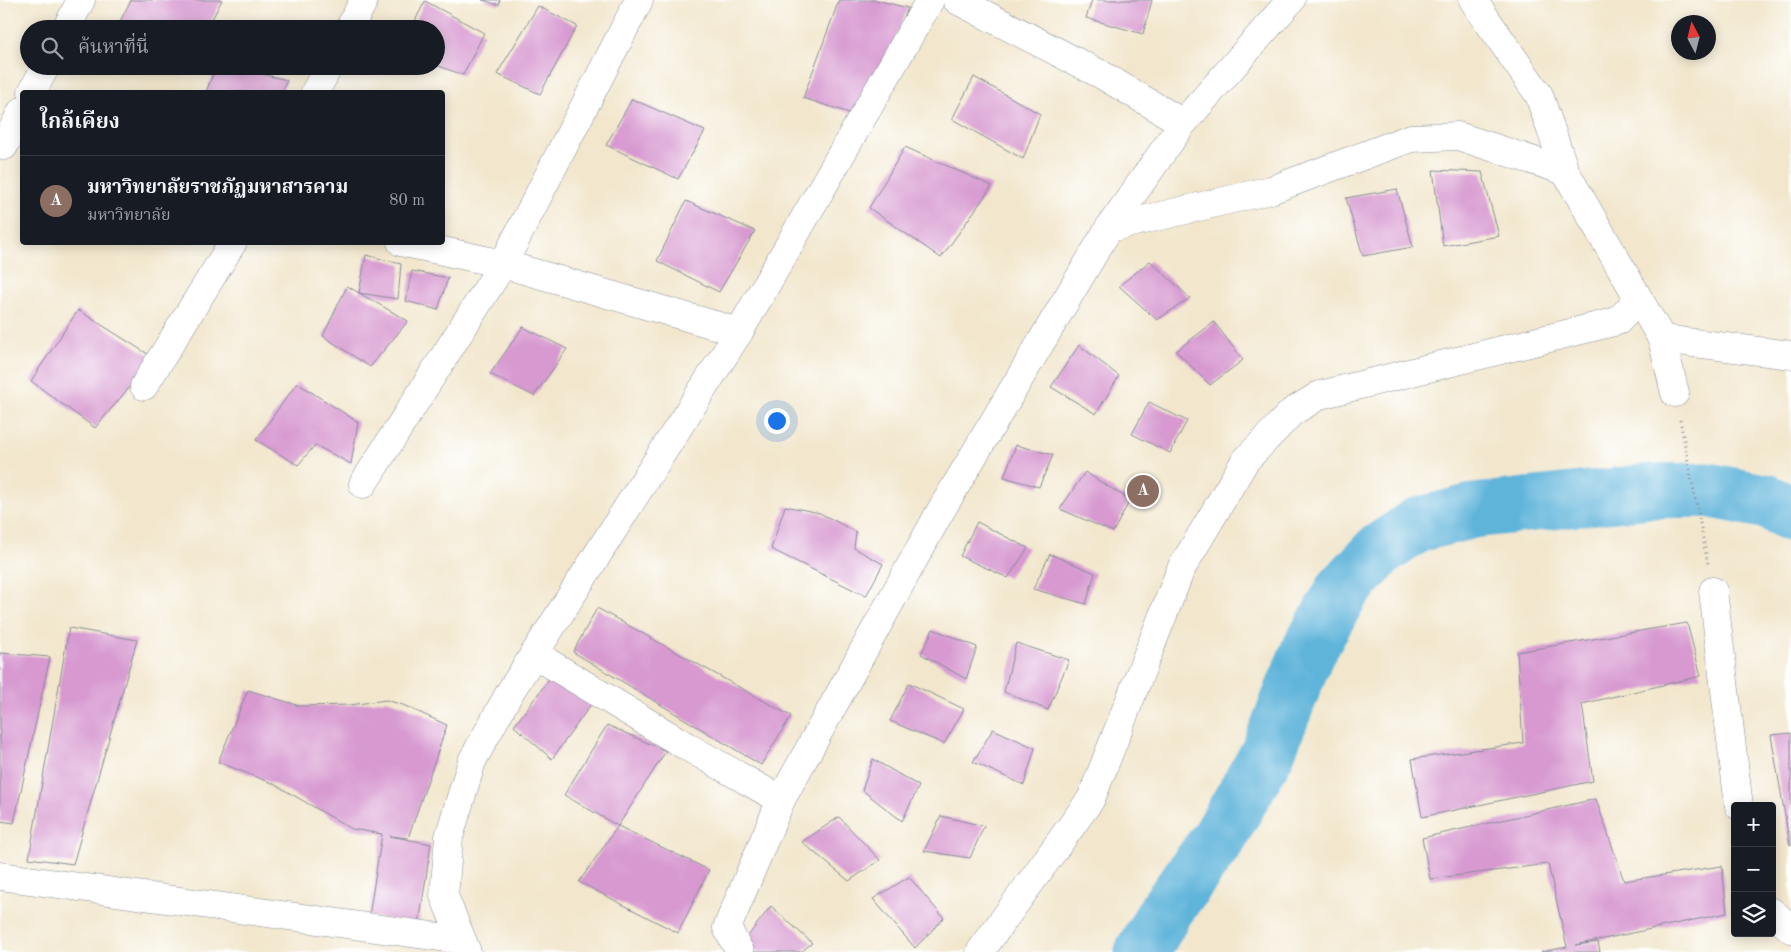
<!DOCTYPE html>
<html lang="th">
<meta charset="utf-8">
<style>
body{margin:0;font-family:"Old Standard TT","Noto Serif Thai",serif;background:#20242c;color:#f1f3f6}
.controls{position:absolute;right:15px;bottom:15px;display:grid;overflow:hidden;border-radius:5px;box-shadow:0 2px 12px #0003}
.controls button{width:45px;height:45px;display:grid;place-items:center;padding:0;border:0;border-bottom:1px solid #363941;background:#171b24;color:#f1f3f6;font:25px sans-serif}
.compass{position:absolute;left:1671px;top:15px;width:45px;height:45px;border-radius:50%;background:#171b24;box-shadow:0 2px 12px #0003;rotate:353deg}
.you{position:absolute;left:776px;top:420px;width:18px;height:18px;margin:-12px;border:4px solid #fff;border-radius:50%;background:#1a73e8;box-shadow:0 0 0 8px #1a73e833}
.badge{display:grid;place-items:center;width:32px;height:32px;border-radius:50%;background:#d93025;color:#fff;font-size:16px;font-weight:700}
.pin{position:absolute;translate:-50% -50%;border:2px solid #fff;box-shadow:0 1px 5px #0006}
.list{margin:0;padding:0;list-style:none}
h2{display:flex;justify-content:space-between;align-items:center;height:65px;margin:0;padding:0 20px;font-size:21px}
h2 small{font-size:16px;font-weight:400;color:#9ea1a6}
.list li{display:grid;grid-template-columns:32px 1fr auto;gap:15px;align-items:center;box-sizing:border-box;height:90px;padding:0 20px;border-top:1px solid #363941}
.list b{display:block;font-size:19px;white-space:nowrap}
.list p{margin:0;font-size:16px;white-space:nowrap;color:#9ea1a6}
.list em{font-size:16px;font-style:normal;color:#9ea1a6}
.icon{flex:none;width:28px;height:28px;fill:none;stroke:currentColor;stroke-width:2;stroke-linecap:round;stroke-linejoin:round}
.map{position:relative;flex:none;width:1791px;height:952px;overflow:hidden}
.search{position:absolute;background:#171b24;box-shadow:0 2px 12px #0003;left:20px;top:20px;width:425px;height:55px;display:flex;align-items:center;gap:12px;box-sizing:border-box;padding:0 18px;border-radius:28px;color:#9ea1a6;font-size:19px}
.panel{position:absolute;background:#171b24;box-shadow:0 2px 12px #0003;left:20px;top:90px;width:425px;height:155px;border-radius:5px}
.map>svg:first-child{display:block}
.lines{fill:none;stroke-linecap:round;stroke-linejoin:round}
.river{stroke:#5eb4da;stroke-width:55}
.building{fill:#d799d0}
.minor-casing{stroke:#868b96;stroke-width:29}
.path{stroke:#868b96;stroke-width:3;stroke-dasharray:1 4;stroke-linecap:butt}
.minor{stroke:#fff;stroke-width:28}
</style>
<div class="map">
<svg width="1791" height="952" viewBox="0 0 1791 952">
<rect width="100%" height="100%" fill="#fff"/>
<filter id="ink" filterUnits="userSpaceOnUse"><feTurbulence type="fractalNoise" baseFrequency=".02" numOctaves="2"/><feDisplacementMap in="SourceGraphic" scale="10" xChannelSelector="R" yChannelSelector="G"/><feConvolveMatrix kernelMatrix="1 2 1 2 8 2 1 2 1" color-interpolation-filters="sRGB"/></filter>
<filter id="wash" filterUnits="userSpaceOnUse"><feTurbulence type="fractalNoise" baseFrequency=".0096" numOctaves="4" result="noise"/><feDisplacementMap in="SourceGraphic" scale="20" xChannelSelector="R" yChannelSelector="G"/><feGaussianBlur stdDeviation="1.12" result="paint"/><feColorMatrix in="noise" values="0 0 0 0 0 0 0 0 0 0 0 0 0 0 0 0 0 1.4 0 .05"/><feComposite in="paint" operator="in"/></filter>
<g filter="url(#wash)">
<rect width="100%" height="100%" fill="#f2e7cd"/>
<g class="lines">
<!-- river -->
<polyline class="river" points="1142,952 1166,910 1220,836 1268,752 1307,653 1343,590 1379,551 1417,525 1473,511 1651,491 1708,490 1768,502 1791,514"/>
</g>
<g id="blocks">
<!-- building -->
<g class="building">
<polygon points="131,0 222,0 207,29 116,29"/>
<polygon points="482,0 500,0 499,5"/>
<polygon points="839,0 876,0 908,8 862,117 803,98"/>
<polygon points="1092,0 1152,0 1143,34 1086,18"/>
<polygon points="425,1 484,33 463,75 436,65 436,29 411,29"/>
<polygon points="538,6 577,26 540,94 497,74"/>
<polygon points="216,66 228,66 287,80 282,92 206,92"/>
<polygon points="974,77 1040,114 1023,159 952,119"/>
<polygon points="632,99 705,131 678,179 606,145"/>
<polygon points="905,147 992,186 941,258 869,208"/>
<polygon points="1433,170 1482,172 1499,236 1443,246"/>
<polygon points="1397,189 1413,247 1363,256 1346,198"/>
<polygon points="686,201 755,231 719,292 657,261"/>
<polygon points="366,255 401,264 398,299 359,293"/>
<polygon points="1150,261 1190,298 1157,320 1119,286"/>
<polygon points="412,271 448,278 438,310 406,301"/>
<polygon points="347,286 408,321 370,367 323,336"/>
<polygon points="78,310 154,358 95,428 31,381"/>
<polygon points="1214,322 1243,360 1210,385 1176,351"/>
<polygon points="523,327 567,349 534,396 490,374"/>
<polygon points="1079,345 1119,376 1096,414 1051,387"/>
<polygon points="297,383 358,422 351,464 315,445 298,465 256,440"/>
<polygon points="1149,402 1187,421 1170,453 1132,434"/>
<polygon points="1016,445 1053,455 1039,487 1004,477"/>
<polygon points="1085,472 1130,500 1113,532 1060,509"/>
<polygon points="785,506 820,513 856,532 854,548 883,564 866,596 771,549"/>
<polygon points="977,522 1028,548 1008,578 960,556"/>
<polygon points="1050,554 1095,573 1086,604 1033,589"/>
<polygon points="597,608 791,716 761,765 573,652"/>
<polygon points="1687,623 1701,676 1582,704 1593,781 1422,817 1412,759 1523,743 1517,652"/>
<polygon points="69,628 137,640 73,864 29,858"/>
<polygon points="933,629 977,647 966,679 921,654"/>
<polygon points="1016,643 1069,660 1048,710 1004,692"/>
<polygon points="0,653 50,657 14,823 0,821"/>
<polygon points="553,674 592,703 552,759 514,726"/>
<polygon points="909,683 964,709 944,744 890,721"/>
<polygon points="248,690 300,706 350,705 386,700 403,705 447,725 408,838 390,836 431,844 419,924 369,916 382,834 352,829 274,784 218,762"/>
<polygon points="607,725 666,751 618,826 564,795"/>
<polygon points="993,729 1035,748 1024,785 973,762"/>
<polygon points="1791,733 1791,845 1790,845 1771,735"/>
<polygon points="873,759 919,786 902,821 862,790"/>
<polygon points="1596,799 1624,881 1722,866 1727,913 1575,945 1598,942 1600,952 1541,952 1567,947 1548,864 1430,879 1422,838"/>
<polygon points="941,816 984,826 970,858 924,851"/>
<polygon points="839,817 880,860 849,881 802,842"/>
<polygon points="618,826 709,870 678,933 579,882"/>
<polygon points="909,877 944,918 915,948 873,899"/>
<polygon points="771,906 812,943 801,952 746,952 738,949"/>
</g>
</g>
</g>
<g filter="url(#ink)">
<use href="#blocks" fill-opacity="0" stroke="#868b96" stroke-width="1"/>
<g class="lines">
<defs>
<g id="minor">
<polyline points="1473,0 1539,95 1565,171 1662,339 1675,393"/>
<polyline points="66,29 81,0"/>
<polyline points="349,29 364,0"/>
<polyline points="32,92 46,66"/>
<polyline points="315,92 329,66"/>
<polyline points="1183,123 1291,0"/>
<polyline points="4,146 22,111"/>
<polyline points="1109,228 1271,190 1411,138 1458,136 1565,171"/>
<polyline points="401,242 503,264 739,332"/>
<polyline points="1662,339 1791,355"/>
<polyline points="144,386 233,242"/>
<polyline points="363,484 503,264 639,0"/>
<polyline points="1713,591 1739,806"/>
<polyline points="534,654 686,746 781,800"/>
<polyline points="0,876 461,940"/>
<polyline points="1772,912 1791,929"/>
<polyline points="467,952 444,896 449,837 472,761 510,692 739,332 930,0"/>
<polyline points="740,952 727,928 781,800 940,512 1109,228 1183,123 1102,75 957,0"/>
<polyline points="980,952 1091,799 1181,569 1245,461 1292,412 1320,395 1618,321 1638,300"/>
</g>
</defs>
<!-- minor casing -->
<use href="#minor" class="minor-casing"/>
<!-- path -->
<polyline class="path" points="1680,420 1708,564"/>
<!-- minor -->
<use href="#minor" class="minor"/>
</g>
</g>
</svg>
<div class="controls">
<button>+</button>
<button>−</button>
<button><svg class="icon" aria-label="layers" viewBox="0 0 24 24"><path d="M12 4l9 5-9 5-9-5zM3 14l9 5 9-5"/></svg></button>
</div>
<svg class="compass" viewBox="-18 -18 36 36"><path d="M0-13l5 13h-10z" fill="#e53935"/><path d="M0 13l5-13h-10z" fill="#9ea1a6"/></svg>
<div class="you"></div>
<div class="pin badge" style="left:1143px;top:491px;background:#8d6e63">A</div>
<div class="search"><svg class="icon" aria-label="search" viewBox="0 0 24 24"><circle cx="10" cy="10" r="6"/><path d="M15 15l6 6"/></svg>ค้นหาที่นี่</div>
<section class="panel">
<h2>ใกล้เคียง<small></small></h2>
<ul class="list">
<li><span class="badge" style="background:#8d6e63">A</span><div><b>มหาวิทยาลัยราชภัฏมหาสารคาม</b><p>มหาวิทยาลัย</p></div><em>80 m</em></li>
</ul>
</section>
</div>
